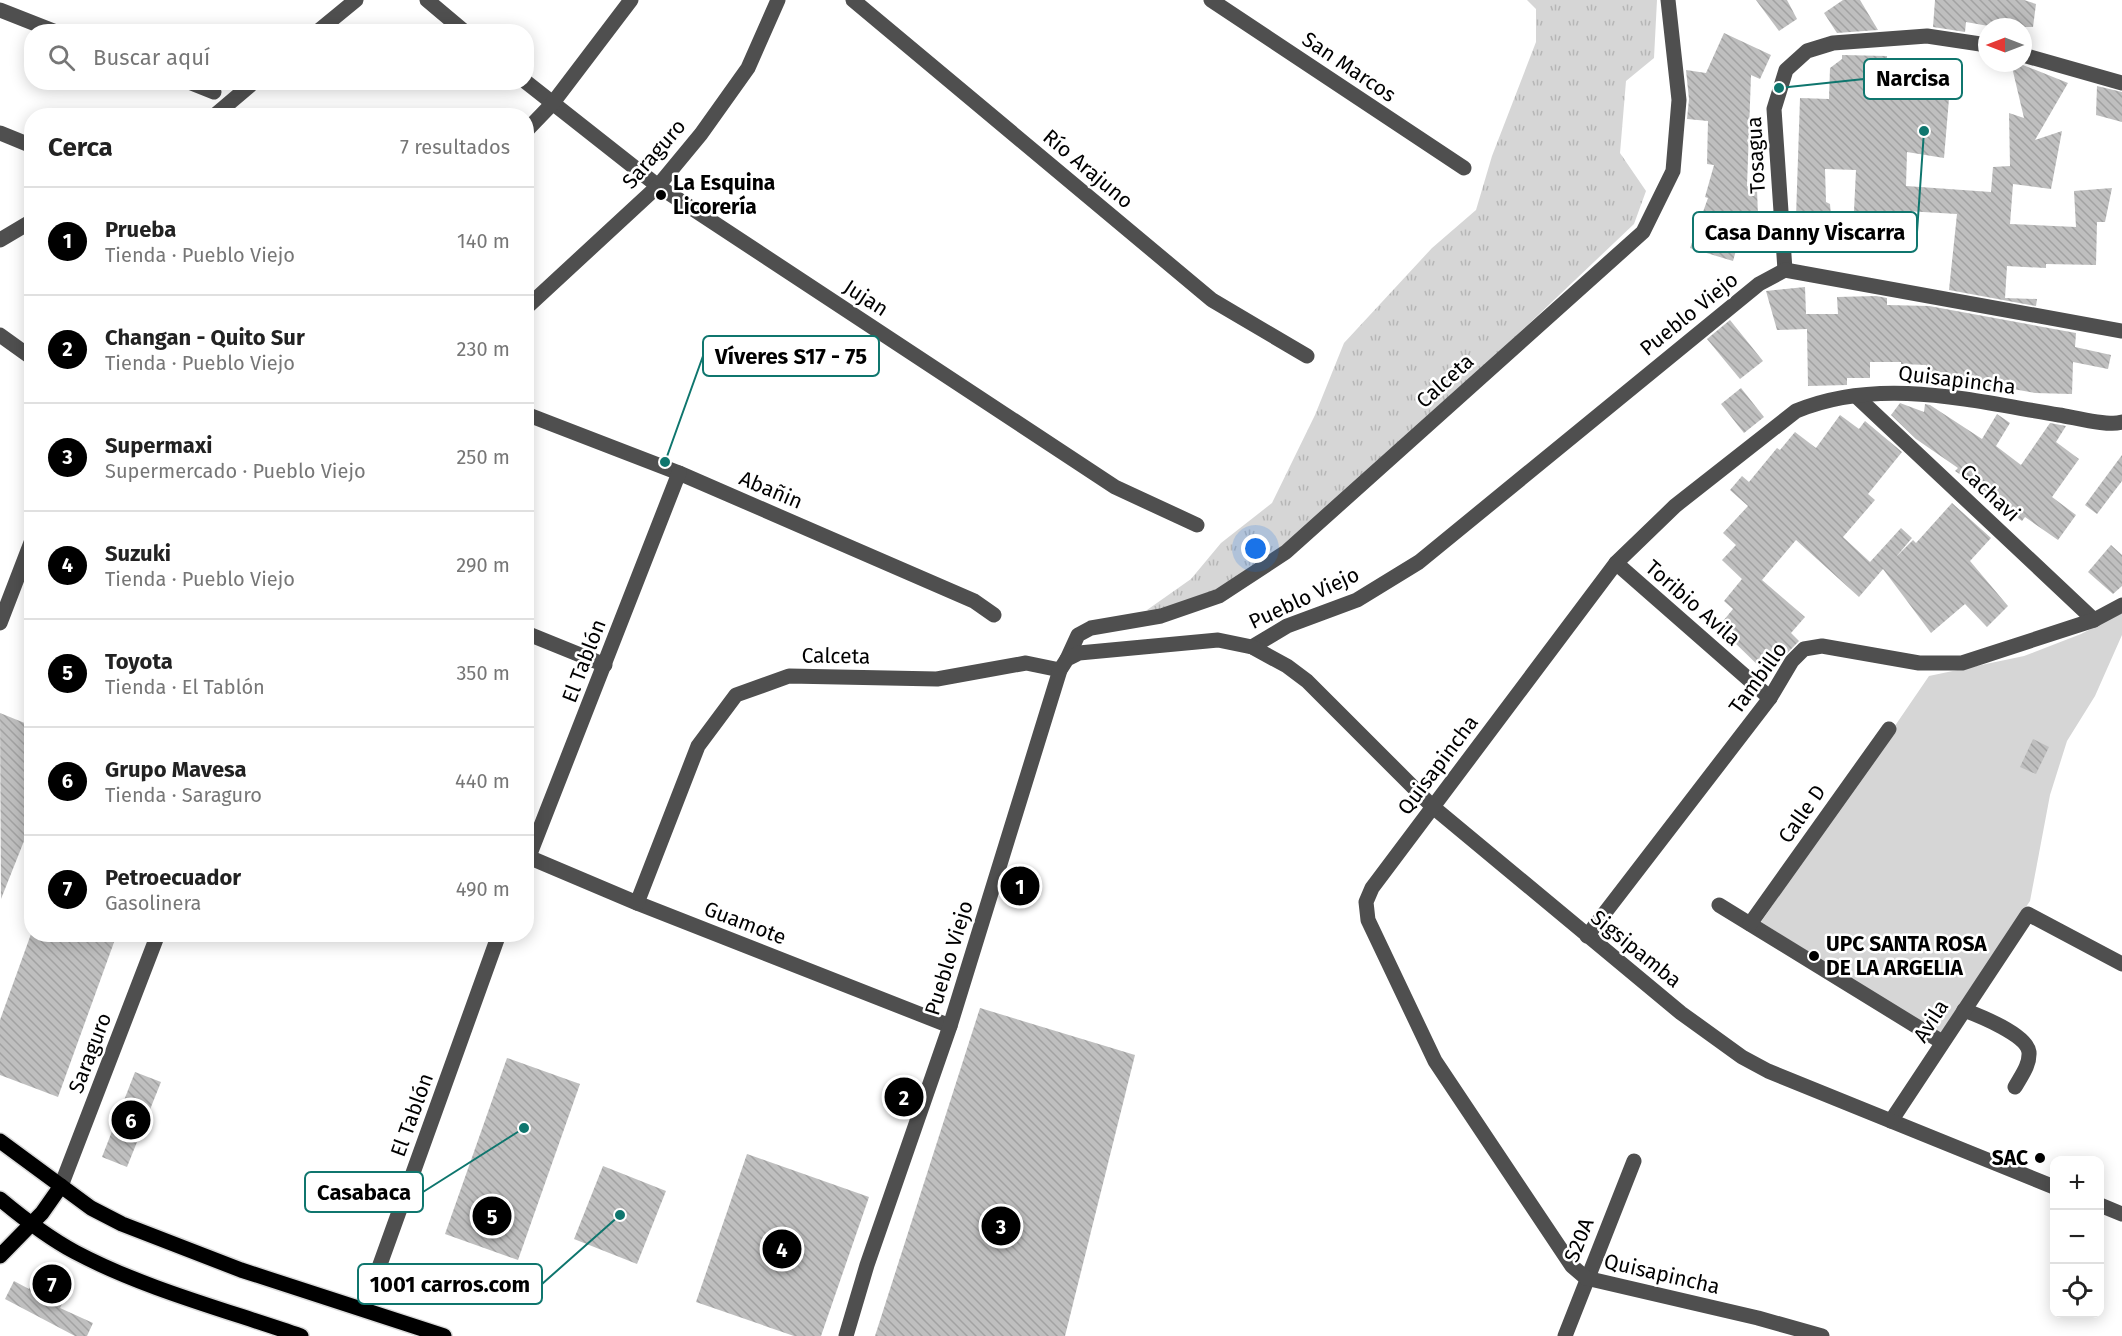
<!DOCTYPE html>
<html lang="es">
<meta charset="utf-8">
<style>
body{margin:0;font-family:"Fira Sans",sans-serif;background:#f2f2f2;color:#222}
.controls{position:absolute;right:18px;bottom:18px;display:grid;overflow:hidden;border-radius:12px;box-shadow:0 3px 15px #0003}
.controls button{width:54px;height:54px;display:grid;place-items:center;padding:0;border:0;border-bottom:2px solid #e0e0e0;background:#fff;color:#222;font:30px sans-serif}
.compass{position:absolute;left:1978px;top:18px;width:54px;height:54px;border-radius:50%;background:#fff;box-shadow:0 3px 15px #0003;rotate:270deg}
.you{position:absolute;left:1256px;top:549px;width:21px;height:21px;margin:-15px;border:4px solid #fff;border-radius:50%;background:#1a73e8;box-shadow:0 0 0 9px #1a73e833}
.badge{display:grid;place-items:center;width:39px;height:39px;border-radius:50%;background:#000;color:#fff;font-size:20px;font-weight:700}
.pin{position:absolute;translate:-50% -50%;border:3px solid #fff;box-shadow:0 2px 6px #0006}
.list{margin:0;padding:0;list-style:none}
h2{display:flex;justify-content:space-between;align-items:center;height:78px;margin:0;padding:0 24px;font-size:26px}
h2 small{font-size:20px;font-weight:400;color:#767676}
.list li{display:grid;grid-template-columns:39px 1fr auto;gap:18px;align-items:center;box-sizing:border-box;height:108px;padding:0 24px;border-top:2px solid #e0e0e0}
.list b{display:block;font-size:22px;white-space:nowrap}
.list p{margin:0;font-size:20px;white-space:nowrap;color:#767676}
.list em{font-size:20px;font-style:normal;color:#767676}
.icon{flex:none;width:33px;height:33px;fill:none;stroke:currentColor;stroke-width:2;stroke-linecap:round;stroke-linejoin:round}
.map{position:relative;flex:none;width:2122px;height:1336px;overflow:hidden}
.search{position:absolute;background:#fff;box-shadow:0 3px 15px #0003;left:24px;top:24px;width:510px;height:66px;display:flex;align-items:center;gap:15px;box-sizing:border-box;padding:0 21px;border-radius:24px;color:#767676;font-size:22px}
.panel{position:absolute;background:#fff;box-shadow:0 3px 15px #0003;left:24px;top:108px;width:510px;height:834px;border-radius:24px}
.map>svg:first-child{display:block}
.grass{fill:url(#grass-tufts)}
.green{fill:#d6d6d6}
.building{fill:url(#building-back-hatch)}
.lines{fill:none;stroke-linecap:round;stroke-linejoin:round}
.major-casing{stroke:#dbdbdb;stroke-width:18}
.minor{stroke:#4f4f4f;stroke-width:15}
.major{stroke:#000;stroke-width:15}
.poi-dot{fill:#000;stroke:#fff;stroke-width:2}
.labels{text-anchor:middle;stroke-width:5;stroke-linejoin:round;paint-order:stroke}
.street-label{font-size:21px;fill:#000;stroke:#fff}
.poi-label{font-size:21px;font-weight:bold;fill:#000;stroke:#fff;text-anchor:start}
.leader{fill:none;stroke:#0f766e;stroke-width:2}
.callout-dot{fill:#0f766e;stroke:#fff;stroke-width:2}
.callout{fill:#fff;stroke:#0f766e;stroke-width:2}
.callout-label{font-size:22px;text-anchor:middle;font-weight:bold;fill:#000}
</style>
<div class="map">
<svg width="2122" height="1336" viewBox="0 0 2122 1336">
<defs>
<pattern id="grass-tufts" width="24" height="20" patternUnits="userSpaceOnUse" patternTransform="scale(1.5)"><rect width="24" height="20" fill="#d6d6d6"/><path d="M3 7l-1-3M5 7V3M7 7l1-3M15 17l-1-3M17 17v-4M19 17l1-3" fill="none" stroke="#b6b6b6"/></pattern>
<pattern id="building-back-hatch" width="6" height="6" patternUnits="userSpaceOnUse" patternTransform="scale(1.5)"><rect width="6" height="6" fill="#bfbfbf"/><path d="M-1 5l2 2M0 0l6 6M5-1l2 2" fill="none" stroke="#a2a2a2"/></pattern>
</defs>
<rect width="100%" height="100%" fill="#fff"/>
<!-- grass -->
<polygon class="grass" points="1527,0 1657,0 1654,58 1626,81 1620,153 1646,191 1634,224 1317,525 1222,592 1156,616 1147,610 1191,579 1221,543 1272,503 1315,415 1344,343 1432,248 1476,210 1492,156 1536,42 1536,9"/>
<!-- green -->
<polygon class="green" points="2122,613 2122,635 2095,696 2067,741 2050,795 2030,901 1940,1034 1761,922 1929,676 2024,656 2081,634"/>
<!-- building -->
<g class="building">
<polygon points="1756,0 1787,0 1797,19 1779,31"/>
<polygon points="1843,0 1860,0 1878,30 1837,33 1824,13"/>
<polygon points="1935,0 2024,0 2036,4 2033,27 1994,27 1966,22 1965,32 1933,27"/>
<polygon points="1724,33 1771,55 1760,79 1751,75 1747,186 1757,189 1758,216 1747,212 1733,261 1690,248 1708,198 1705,197 1714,165 1707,164 1708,121 1687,119 1689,99 1686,70 1706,73"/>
<polygon points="1842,55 1887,56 1887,59 1960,59 1960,73 1951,75 1944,158 1907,152 1906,186 1991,192 1993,167 2010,166 2009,113 2024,118 2011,63 2018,63 2068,83 2035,140 2062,131 2051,189 2013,184 2010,224 2076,227 2074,191 2112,188 2105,222 2097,222 2096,265 2046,264 2046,268 2007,266 2005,298 2037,299 2036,306 1949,290 1957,214 1906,211 1905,216 1854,211 1856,170 1825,169 1826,202 1830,204 1831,216 1796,217 1800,98 1829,99 1830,68 1842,59"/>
<polygon points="2097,86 2122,92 2122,122 2096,115"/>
<polygon points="1805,287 1806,314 1838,314 1837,297 1876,296 1887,298 1887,305 1929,306 2076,333 2075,347 2111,355 2108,369 2073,362 2072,394 2035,393 2013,389 2014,387 1953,386 1956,388 1926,385 1926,365 1901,364 1901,362 1870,362 1870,378 1847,378 1847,385 1808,386 1807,329 1777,330 1766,291"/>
<polygon points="1730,320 1763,361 1740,379 1707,339"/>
<polygon points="1741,388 1764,417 1744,433 1721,404"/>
<polygon points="1900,403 1924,412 1925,404 1930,405 1982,439 1997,414 2010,423 1996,446 2021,465 2050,423 2066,426 2056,442 2079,459 2052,497 2076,515 2058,540 2025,517 2022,521 2002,506 2004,503 1955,471 1958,468 1916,439 1891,415"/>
<polygon points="1840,415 1859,429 1865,421 1902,452 1868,494 1875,500 1843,537 1870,562 1901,528 1912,538 1896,557 1913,540 1916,543 1952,503 1991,538 1970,561 2008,606 1987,627 1965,604 1931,633 1883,569 1859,597 1796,540 1762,580 1805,617 1791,633 1799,641 1767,674 1732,640 1738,635 1723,621 1733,609 1724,601 1742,579 1722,560 1736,545 1723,533 1748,506 1730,490 1742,476 1749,482 1777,448 1780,450 1795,432 1816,448"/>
<polygon points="2122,455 2122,481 2097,514 2085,505"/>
<polygon points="2111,545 2122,555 2122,586 2113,594 2088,572"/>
<polygon points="0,713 32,726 32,821 1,899"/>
<polygon points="2033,739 2049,747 2036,774 2020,767"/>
<polygon points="31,934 117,934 58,1097 0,1075 0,1020"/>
<polygon points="980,1008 1135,1055 1065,1336 875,1336"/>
<polygon points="507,1058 580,1084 518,1260 445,1234"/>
<polygon points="135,1072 161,1082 127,1167 102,1157"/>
<polygon points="747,1154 869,1197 821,1336 794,1336 696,1302"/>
<polygon points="603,1166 666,1191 637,1264 574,1239"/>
<polygon points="42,1265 73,1282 60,1308 93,1323 87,1336 75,1336 5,1299 14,1281 29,1289"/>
</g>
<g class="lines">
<defs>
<g id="major">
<polyline points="0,1141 91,1208 122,1224 241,1270 444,1336"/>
<path d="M 0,1199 C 24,1219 47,1237 75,1252 C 145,1289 226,1310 301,1336"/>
<polyline points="0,1256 42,1213 61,1186"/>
</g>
</defs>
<!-- major casing -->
<use href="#major" class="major-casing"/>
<!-- minor -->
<g class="minor">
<polyline points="427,0 465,32"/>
<polyline points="853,0 1212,300 1307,356"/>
<polyline points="1211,0 1464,168"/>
<polyline points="0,10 56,32"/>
<polyline points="317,32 356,0"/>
<polyline points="2023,55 2122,83"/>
<polyline points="189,82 214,92"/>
<polyline points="526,82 658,186 1115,487 1197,525"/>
<polyline points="214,116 254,82"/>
<polyline points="526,131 552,104 631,0"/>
<polyline points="0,133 32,146"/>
<polyline points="0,240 32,221"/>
<polyline points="1785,270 1774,109 1786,70 1807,51 1833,43 1927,36 1987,45"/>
<polyline points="526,308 658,186 701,134 748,68 778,0"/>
<polyline points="0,335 32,358"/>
<polyline points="1857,397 2094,620"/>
<polyline points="526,414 679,473 974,601 994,615"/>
<polyline points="1616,563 1770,698"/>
<polyline points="0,623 32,540"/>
<polyline points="526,633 605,665"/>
<polyline points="1252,647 1287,626 1357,600 1419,562 1759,284 1785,270 2122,331"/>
<polyline points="1067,659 1078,635 1091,628 1161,616 1219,596 1286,552 1643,232 1673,171 1679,100 1668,0"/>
<polyline points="526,856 637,903 950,1026"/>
<polyline points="526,864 679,473"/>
<polyline points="637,903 698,746 736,695 789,676 937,679 1026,663 1060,670"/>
<polyline points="1719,905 1942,1042"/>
<polyline points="1750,924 1889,729"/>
<polyline points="1587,936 1770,698 1792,661 1804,649 1822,646 1919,663 1962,663 2094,620 2122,605"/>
<path d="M 1964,1010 C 1980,1016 2027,1035 2029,1052 C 2030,1065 2021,1076 2015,1087"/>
<polyline points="1891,1121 2028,914 2122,964"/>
<polyline points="61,1186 158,934"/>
<polyline points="2100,1205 2122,1214"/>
<polyline points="364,1309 499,934"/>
<polyline points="846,1336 867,1265 950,1026 1060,670 1067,659 1079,653 1218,640 1252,647 1287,666 1307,681 1433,807 1681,1013 1742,1057 1768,1071 2054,1187"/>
<polyline points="1565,1336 1634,1161"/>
<path d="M 1822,1336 L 1758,1318 L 1586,1278 L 1572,1266 L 1435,1061 L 1368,920 L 1366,902 L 1372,888 L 1616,563 L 1675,506 L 1796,411 C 1880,376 1973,401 2059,415 C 2073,417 2110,427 2122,422"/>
</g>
<!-- major -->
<use href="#major" class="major"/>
</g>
<!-- markers -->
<g class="poi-dot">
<circle cx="661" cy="195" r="6"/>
<circle cx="1814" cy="956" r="6"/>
<circle cx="2040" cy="1158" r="6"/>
</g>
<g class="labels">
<!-- street labels -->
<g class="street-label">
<text transform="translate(1349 67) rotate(34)" y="7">San Marcos</text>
<text transform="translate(654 154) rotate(-49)" y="7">Saraguro</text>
<text transform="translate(1756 155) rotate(-93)" y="7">Tosagua</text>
<text transform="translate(1088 169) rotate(40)" y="7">Río Arajuno</text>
<text transform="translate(866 298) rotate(33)" y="7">Jujan</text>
<text transform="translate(1689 314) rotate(-39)" y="7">Pueblo Viejo</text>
<text transform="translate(1957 380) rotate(7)" y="7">Quisapincha</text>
<text transform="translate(1445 381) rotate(-42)" y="7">Calceta</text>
<text transform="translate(771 490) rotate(23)" y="7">Abañin</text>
<text transform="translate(1990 493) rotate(43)" y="7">Cachavi</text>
<text transform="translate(1304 598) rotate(-25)" y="7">Pueblo Viejo</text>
<text transform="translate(1693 603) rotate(41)" y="7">Toribio Avila</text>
<text transform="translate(836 656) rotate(1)" y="7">Calceta</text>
<text transform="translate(584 661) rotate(-69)" y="7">El Tablón</text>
<text transform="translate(1758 678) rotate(-54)" y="7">Tambillo</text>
<text transform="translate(1438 765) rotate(-53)" y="7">Quisapincha</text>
<text transform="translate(1802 814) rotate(-55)" y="7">Calle D</text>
<text transform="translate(745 923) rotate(21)" y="7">Guamote</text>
<text transform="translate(1636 949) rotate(39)" y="7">Sigsipamba</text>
<text transform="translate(949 958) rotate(-73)" y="7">Pueblo Viejo</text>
<text transform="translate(1931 1021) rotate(-57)" y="7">Avila</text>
<text transform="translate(90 1053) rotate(-69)" y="7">Saraguro</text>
<text transform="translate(412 1115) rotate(-70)" y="7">El Tablón</text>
<text transform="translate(1579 1240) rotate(-68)" y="7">S20A</text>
<text transform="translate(1662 1274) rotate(13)" y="7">Quisapincha</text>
</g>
<!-- poi labels -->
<g class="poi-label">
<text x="673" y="190">La Esquina<tspan x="673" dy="24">Licorería</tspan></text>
<text x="1826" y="951">UPC SANTA ROSA<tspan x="1826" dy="24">DE LA ARGELIA</tspan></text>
<text x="2028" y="1165" text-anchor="end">SAC</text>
</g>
</g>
<!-- callouts -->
<path class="leader" d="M1779 88L1864 79M1924 131L1917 232M665 462L703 356M524 1128L423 1192M620 1215L542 1284"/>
<g class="callout-dot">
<circle cx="1779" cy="88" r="6"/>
<circle cx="1924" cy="131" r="6"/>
<circle cx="665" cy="462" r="6"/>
<circle cx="524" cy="1128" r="6"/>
<circle cx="620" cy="1215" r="6"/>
</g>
<g class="callout">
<rect x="1864" y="59" width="98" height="40" rx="6"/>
<rect x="1693" y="212" width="224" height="40" rx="6"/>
<rect x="703" y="336" width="176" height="40" rx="6"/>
<rect x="305" y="1172" width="118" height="40" rx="6"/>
<rect x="358" y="1264" width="184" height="40" rx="6"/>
</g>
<g class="callout-label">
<text x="1913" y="86">Narcisa</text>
<text x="1805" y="240">Casa Danny Viscarra</text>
<text x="791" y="364">Víveres S17 - 75</text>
<text x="364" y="1200">Casabaca</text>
<text x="450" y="1292">1001 carros.com</text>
</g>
</svg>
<div class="controls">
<button>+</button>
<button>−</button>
<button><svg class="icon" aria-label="locate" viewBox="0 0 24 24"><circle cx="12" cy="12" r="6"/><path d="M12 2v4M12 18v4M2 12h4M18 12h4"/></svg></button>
</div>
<svg class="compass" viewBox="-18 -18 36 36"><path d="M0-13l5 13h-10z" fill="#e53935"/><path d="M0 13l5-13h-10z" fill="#767676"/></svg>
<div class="you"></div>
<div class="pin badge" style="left:1020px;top:886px">1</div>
<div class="pin badge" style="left:904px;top:1097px">2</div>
<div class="pin badge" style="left:1001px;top:1226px">3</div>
<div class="pin badge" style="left:782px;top:1249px">4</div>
<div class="pin badge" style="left:492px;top:1216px">5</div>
<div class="pin badge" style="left:131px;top:1120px">6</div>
<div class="pin badge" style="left:52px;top:1284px">7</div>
<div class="search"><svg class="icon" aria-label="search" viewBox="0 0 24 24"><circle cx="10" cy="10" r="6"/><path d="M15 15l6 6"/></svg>Buscar aquí</div>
<section class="panel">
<h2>Cerca<small>7 resultados</small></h2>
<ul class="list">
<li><span class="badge">1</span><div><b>Prueba</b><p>Tienda · Pueblo Viejo</p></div><em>140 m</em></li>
<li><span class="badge">2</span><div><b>Changan - Quito Sur</b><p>Tienda · Pueblo Viejo</p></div><em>230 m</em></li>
<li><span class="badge">3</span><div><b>Supermaxi</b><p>Supermercado · Pueblo Viejo</p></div><em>250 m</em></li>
<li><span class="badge">4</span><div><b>Suzuki</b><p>Tienda · Pueblo Viejo</p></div><em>290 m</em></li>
<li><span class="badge">5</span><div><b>Toyota</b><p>Tienda · El Tablón</p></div><em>350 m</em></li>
<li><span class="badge">6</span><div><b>Grupo Mavesa</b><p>Tienda · Saraguro</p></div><em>440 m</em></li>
<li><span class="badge">7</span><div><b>Petroecuador</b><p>Gasolinera</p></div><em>490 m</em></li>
</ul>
</section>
</div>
